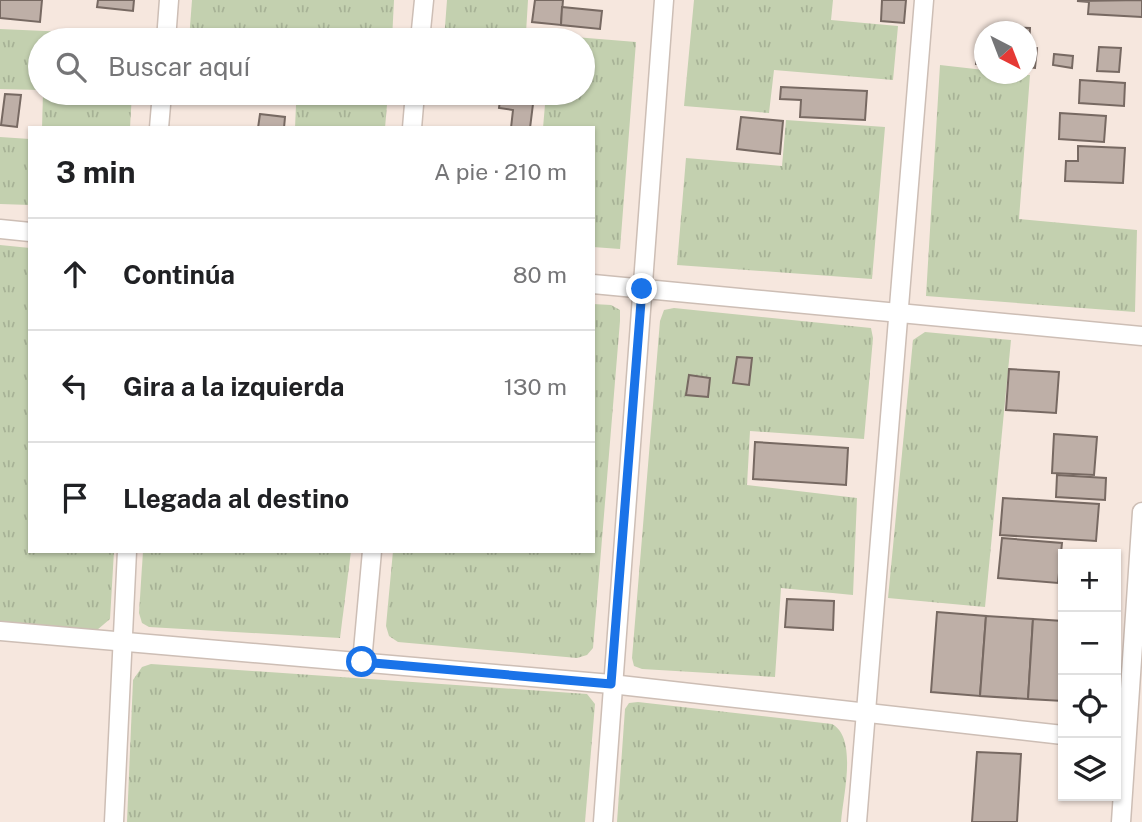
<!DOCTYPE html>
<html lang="es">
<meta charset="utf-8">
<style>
body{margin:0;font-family:"Public Sans",sans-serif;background:#f2f2f2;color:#202124}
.controls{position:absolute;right:21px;bottom:21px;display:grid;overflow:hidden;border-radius:0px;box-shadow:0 2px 5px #0004}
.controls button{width:63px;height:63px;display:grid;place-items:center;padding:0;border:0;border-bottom:2px solid #e0e0e0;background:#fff;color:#202124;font:35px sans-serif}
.compass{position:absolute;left:974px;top:21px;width:63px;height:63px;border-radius:50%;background:#fff;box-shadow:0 2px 5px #0004;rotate:138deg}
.stop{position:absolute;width:21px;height:21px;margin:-16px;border:5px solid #1a73e8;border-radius:50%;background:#fff}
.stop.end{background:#1a73e8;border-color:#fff;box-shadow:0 2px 7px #0008}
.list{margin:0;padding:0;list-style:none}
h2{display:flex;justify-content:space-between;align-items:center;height:91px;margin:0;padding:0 28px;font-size:30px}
h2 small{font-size:23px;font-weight:400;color:#757577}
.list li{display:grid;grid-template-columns:46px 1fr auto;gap:21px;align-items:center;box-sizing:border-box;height:112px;padding:0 28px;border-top:2px solid #e0e0e0}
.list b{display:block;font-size:26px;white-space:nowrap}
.list em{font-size:23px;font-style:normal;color:#757577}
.icon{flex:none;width:38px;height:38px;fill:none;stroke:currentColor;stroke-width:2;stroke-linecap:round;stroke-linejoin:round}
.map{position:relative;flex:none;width:1142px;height:822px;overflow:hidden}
.search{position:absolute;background:#fff;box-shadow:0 2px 5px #0004;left:28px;top:28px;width:567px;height:77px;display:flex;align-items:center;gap:18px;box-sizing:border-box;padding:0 24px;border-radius:38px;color:#757577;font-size:26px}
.panel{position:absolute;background:#fff;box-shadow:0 2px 5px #0004;left:28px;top:126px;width:567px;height:427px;border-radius:0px}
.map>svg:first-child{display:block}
.grass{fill:url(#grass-tufts)}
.building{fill:#beafa7;stroke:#776962;stroke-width:2}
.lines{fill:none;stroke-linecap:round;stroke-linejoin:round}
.street-casing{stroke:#cdbeb5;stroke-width:21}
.street{stroke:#fff;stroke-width:18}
.route{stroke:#1a73e8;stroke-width:9}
</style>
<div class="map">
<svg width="1142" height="822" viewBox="0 0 1142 822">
<defs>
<pattern id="grass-tufts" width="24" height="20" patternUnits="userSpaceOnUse" patternTransform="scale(1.75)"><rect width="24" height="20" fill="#c3d0af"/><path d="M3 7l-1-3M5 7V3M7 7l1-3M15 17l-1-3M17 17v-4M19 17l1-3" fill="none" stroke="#a7b296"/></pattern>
</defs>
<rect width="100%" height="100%" fill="#f6e7de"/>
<!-- grass -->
<g class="grass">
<polygon points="192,0 394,0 392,40 189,40"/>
<polygon points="447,0 528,0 526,33 636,42 620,249 593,247 593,128 543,128 546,93 583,93 583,40 444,40"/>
<polygon points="694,0 833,0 831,20 898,26 893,80 774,70 769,113 684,106"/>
<polygon points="0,29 135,35 135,40 40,40 40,90 0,89"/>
<polygon points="940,65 984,70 984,74 1030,75 1019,219 1137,230 1135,312 926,296"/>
<polygon points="43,93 132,93 130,128 42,128"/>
<polygon points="186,93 388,93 385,128 295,128 296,105 185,98"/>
<polygon points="786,120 885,127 872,279 677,265 686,158 782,166"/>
<polygon points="0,137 30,139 30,205 0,204"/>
<polygon points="0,245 30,248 30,551 114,551 110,619 97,630 0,622"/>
<polygon points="593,304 611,305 620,310 620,321 593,648 587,655 577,658 398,642 389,636 386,626 393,551 593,551"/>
<polygon points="674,308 871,328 873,338 864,439 750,431 747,485 857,498 853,595 781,588 775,677 642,669 634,666 632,658 660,321 664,310"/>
<polygon points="925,332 1011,340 985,607 888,598 913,340"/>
<polygon points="143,551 351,551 340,638 149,627 142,623 139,613"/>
<polygon points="151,664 587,694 595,704 585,822 127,822 133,680 142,667"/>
<path d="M 638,702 L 832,724 C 858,738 843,796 841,822 L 617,822 L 625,709 L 629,703 Z"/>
</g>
<!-- building -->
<g class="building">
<polygon points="0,0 42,0 40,22 0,18"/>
<polygon points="98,0 134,0 133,11 97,7"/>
<polygon points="535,0 563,0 561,25 532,22"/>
<polygon points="882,0 906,0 904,23 881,21"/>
<polygon points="1142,0 1142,17 1088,14 1089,2 1077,1"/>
<polygon points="562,7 602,11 600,29 561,25"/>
<polygon points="998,27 1030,28 1029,47 1037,48 1035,68 1026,67 1026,32 998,32"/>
<polygon points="977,47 984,47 984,64 976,64"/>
<polygon points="1099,47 1121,48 1119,72 1097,71"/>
<polygon points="1054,54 1073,56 1072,68 1053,65"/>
<polygon points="1080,80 1125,83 1124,106 1079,103"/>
<polygon points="781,87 867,91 865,120 800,117 801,100 780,99"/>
<polygon points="501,93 534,96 530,128 511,128 513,110 499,108"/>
<polygon points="5,94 21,95 17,127 1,125"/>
<polygon points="1060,113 1106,116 1104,142 1059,139"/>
<polygon points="260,114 285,117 284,128 258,128"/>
<polygon points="741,117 783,121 780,154 737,149"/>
<polygon points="1078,146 1125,148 1123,183 1065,181 1066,161 1078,161"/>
<polygon points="737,357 752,358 749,385 733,383"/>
<polygon points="1009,369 1059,372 1056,413 1006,410"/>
<polygon points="689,375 710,378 708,397 686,395"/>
<polygon points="1054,434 1097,437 1094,475 1052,473"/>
<polygon points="755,442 848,448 846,485 753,479"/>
<polygon points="1057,475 1106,478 1105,500 1056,497"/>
<polygon points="1003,498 1099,504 1096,541 1000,535"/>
<polygon points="1002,538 1062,543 1058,583 998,578"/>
<polygon points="787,599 834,601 833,630 785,627"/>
<polygon points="937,612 986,616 980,696 931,692"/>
<polygon points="986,616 1033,619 1028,699 980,696"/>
<polygon points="1033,619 1063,621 1063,701 1028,699"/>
<polygon points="977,752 1021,754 1017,822 972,822"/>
</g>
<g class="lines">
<defs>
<g id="street">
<polyline points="166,40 169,0"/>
<polyline points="420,40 424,0"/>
<polyline points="159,128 162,93"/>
<polyline points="412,128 415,93"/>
<polyline points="0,229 30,232"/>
<polyline points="593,284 1142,336"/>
<polyline points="0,631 611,684 1063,735"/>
<polyline points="362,662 372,551"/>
<polyline points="114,822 127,551"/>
<polyline points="603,822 664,0"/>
<polyline points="857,822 924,0"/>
<polyline points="1121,822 1142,512"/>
</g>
</defs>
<!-- street casing -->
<use href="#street" class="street-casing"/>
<!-- street -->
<use href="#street" class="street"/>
</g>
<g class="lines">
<!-- route -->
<polyline class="route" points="362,662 611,684 642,289"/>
</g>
</svg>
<div class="controls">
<button>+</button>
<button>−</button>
<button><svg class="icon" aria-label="locate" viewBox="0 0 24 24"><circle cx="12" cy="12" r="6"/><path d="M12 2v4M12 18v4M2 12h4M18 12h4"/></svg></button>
<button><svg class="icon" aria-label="layers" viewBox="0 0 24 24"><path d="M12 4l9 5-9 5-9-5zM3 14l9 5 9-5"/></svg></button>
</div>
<svg class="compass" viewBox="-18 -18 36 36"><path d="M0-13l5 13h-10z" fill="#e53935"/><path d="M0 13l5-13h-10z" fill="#757577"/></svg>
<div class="stop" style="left:362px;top:662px"></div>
<div class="stop end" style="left:642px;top:289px"></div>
<div class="search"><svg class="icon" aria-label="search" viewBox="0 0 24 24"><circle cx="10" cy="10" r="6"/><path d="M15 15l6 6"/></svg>Buscar aquí</div>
<section class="panel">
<h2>3 min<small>A pie · 210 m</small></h2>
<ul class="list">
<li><svg class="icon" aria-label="ahead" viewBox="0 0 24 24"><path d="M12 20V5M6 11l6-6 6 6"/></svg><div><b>Continúa</b></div><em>80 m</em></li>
<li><svg class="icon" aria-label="left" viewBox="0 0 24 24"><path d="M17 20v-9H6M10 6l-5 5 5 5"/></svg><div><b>Gira a la izquierda</b></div><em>130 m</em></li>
<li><svg class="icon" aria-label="arrive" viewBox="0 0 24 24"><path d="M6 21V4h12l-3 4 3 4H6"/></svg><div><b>Llegada al destino</b></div></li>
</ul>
</section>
</div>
